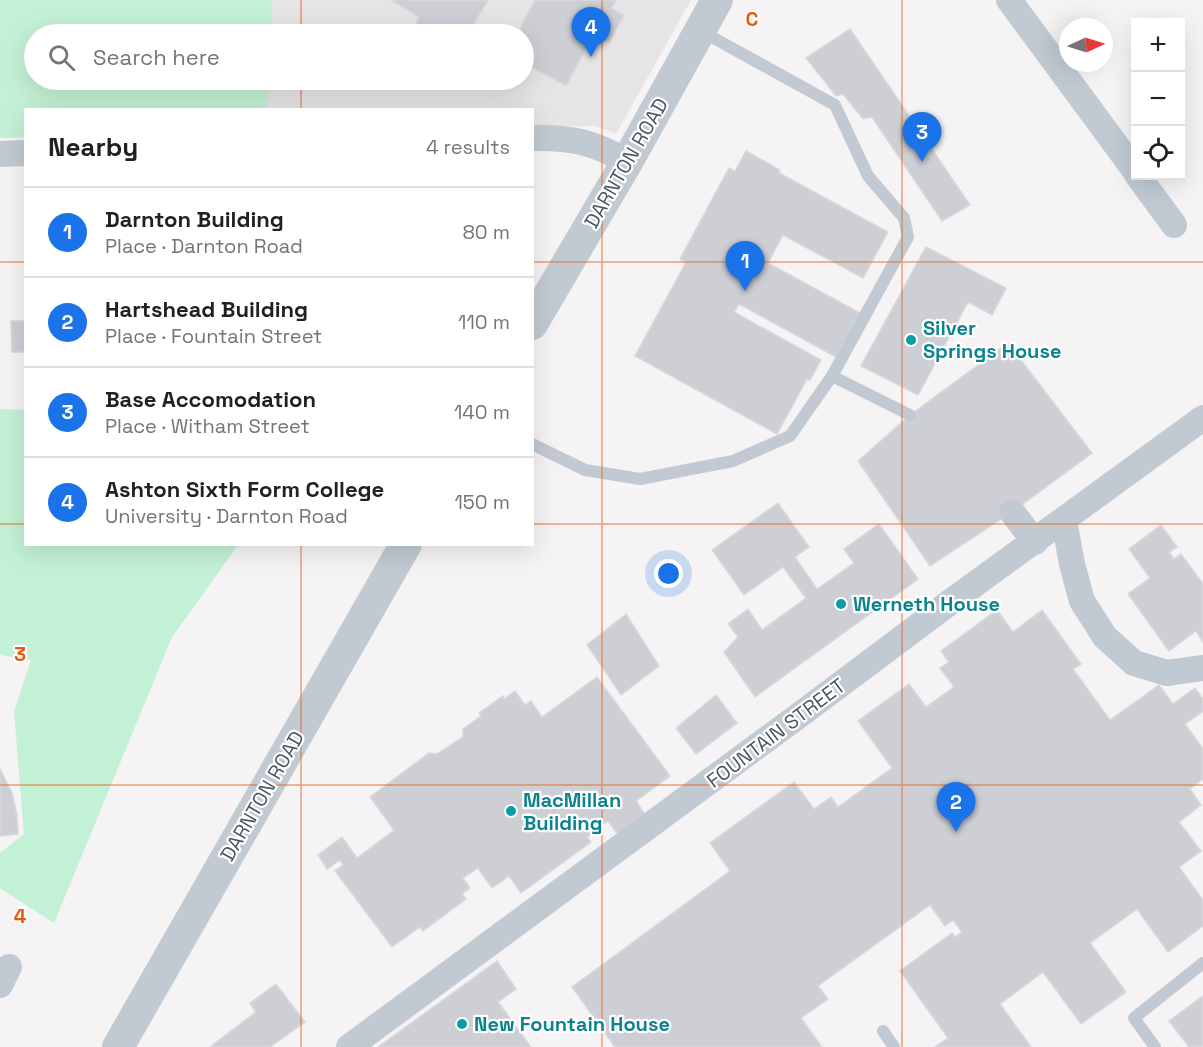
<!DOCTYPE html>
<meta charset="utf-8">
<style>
body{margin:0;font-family:"Space Grotesk",sans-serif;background:#f6f6f6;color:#202124}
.controls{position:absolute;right:18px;top:18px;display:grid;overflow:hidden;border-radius:0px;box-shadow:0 6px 24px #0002}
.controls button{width:54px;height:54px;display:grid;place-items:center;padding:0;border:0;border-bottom:2px solid #e0e0e0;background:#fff;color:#202124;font:30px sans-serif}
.compass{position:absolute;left:1059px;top:18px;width:54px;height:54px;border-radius:50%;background:#fff;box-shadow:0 6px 24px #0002;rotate:86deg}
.you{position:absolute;left:669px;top:574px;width:21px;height:21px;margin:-15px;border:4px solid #fff;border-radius:50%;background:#1a73e8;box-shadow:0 0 0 9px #1a73e833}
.badge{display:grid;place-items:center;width:39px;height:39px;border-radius:50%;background:#1a73e8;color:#fff;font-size:20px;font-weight:700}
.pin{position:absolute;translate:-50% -50px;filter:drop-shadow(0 2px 3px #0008)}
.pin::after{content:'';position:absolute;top:32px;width:21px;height:18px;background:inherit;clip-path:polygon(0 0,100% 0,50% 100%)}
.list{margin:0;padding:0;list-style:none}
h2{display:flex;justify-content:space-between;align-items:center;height:78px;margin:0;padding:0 24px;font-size:26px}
h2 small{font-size:20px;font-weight:400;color:#757577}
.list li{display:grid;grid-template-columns:39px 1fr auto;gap:18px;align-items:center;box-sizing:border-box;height:90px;padding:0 24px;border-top:2px solid #e0e0e0}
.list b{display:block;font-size:22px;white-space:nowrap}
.list p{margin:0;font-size:20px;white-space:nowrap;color:#757577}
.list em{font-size:20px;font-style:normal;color:#757577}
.icon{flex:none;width:33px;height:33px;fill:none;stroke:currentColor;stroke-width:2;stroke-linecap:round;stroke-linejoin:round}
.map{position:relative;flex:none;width:1203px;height:1047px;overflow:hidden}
.search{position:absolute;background:#fff;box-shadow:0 6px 24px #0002;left:24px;top:24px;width:510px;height:66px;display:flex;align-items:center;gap:15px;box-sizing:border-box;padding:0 21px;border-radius:33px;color:#757577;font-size:22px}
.panel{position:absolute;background:#fff;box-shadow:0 6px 24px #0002;left:24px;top:108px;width:510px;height:438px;border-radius:0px}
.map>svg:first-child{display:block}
.education{fill:#e6e4e5;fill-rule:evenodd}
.green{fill:#c3f1d5}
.building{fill:#cdcfd5;stroke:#d7d9de;stroke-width:1.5}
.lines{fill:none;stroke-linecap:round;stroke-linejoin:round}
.service{stroke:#c1cad2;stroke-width:12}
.minor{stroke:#c1cad2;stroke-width:26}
.tertiary{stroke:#c1cad2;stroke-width:32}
.grid{fill:none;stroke:#e8590c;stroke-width:1.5;stroke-opacity:0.55}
.culture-dot{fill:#0f9aa8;stroke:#fff;stroke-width:2}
.labels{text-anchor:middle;stroke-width:4.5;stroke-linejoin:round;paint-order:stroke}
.street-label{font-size:20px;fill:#4a5661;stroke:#fff}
.culture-label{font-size:20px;font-weight:bold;fill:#0d838f;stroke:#fff;text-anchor:start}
.grid-label{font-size:20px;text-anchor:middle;font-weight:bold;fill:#e8590c;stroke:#fff;stroke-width:4.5;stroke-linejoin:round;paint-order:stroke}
</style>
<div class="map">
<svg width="1203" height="1047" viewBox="0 0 1203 1047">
<rect width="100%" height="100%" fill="#f5f3f3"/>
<!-- education -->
<path class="education" d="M 0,0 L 691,0 L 616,134 L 596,126 L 533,127 L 532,110 L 26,110 L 25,137 L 0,138 ZM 34,34 L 524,34 L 524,80 L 34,80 Z"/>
<!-- green -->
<g class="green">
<polygon points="0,0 272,0 271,34 34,34 34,80 269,80 268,109 26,110 25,137 0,138"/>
<polygon points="0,409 25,410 26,544 238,545 172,637 54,923 0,888 0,853 24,834 14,712 31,660 0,655"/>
</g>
<!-- building -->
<g class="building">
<polygon points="391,0 488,0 468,34 419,34 413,30 419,17"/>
<polygon points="535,0 616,0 611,8 624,15 609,42 594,34 566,86 524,63 524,34 517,34"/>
<polygon points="850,29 970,205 942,221 872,117 863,119 843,94 836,96 806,58"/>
<polygon points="746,151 780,170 779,173 888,232 863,278 783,235 768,263 860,313 836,357 739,304 734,312 821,360 810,380 807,379 777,434 635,356 686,262 680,259 729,168 735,171"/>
<polygon points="926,247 1006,288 992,315 968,302 918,395 861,366"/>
<polygon points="11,321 26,321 26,352 12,352"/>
<polygon points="1008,343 1092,453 1012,512 930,566 858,461 910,415"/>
<polygon points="778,503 809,547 795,557 817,589 854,563 844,549 879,524 918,579 755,697 724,652 738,637 728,624 748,609 762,630 806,598 783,567 744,595 712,550"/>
<polygon points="1161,525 1177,547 1169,552 1174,559 1181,554 1203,584 1203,642 1196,631 1169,651 1128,594 1150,578 1129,549"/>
<polygon points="997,610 1013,632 1042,610 1081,664 1073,669 1110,720 1159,685 1173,704 1195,688 1203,699 1203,711 1185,724 1203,749 1203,779 1190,789 1201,805 1179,822 1201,851 1179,867 1203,900 1203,926 1168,952 1137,909 1090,943 1126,992 1081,1024 1043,972 1000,1004 1031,1047 935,1047 948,1038 900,971 952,933 955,937 962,932 953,920 945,926 930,905 818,986 828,999 801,1018 822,1047 615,1047 572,987 730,871 710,843 794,782 814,809 831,797 838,807 892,768 858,721 909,684 926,707 954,687 940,668 949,662 941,651"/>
<polygon points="626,614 659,666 621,695 587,645"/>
<polygon points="597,677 670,776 636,801 649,820 622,840 608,821 587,837 591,842 521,893 509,876 492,888 478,868 463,878 470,888 462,894 466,899 423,931 420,927 392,947 335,871 343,865 340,860 327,869 318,855 342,837 357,858 394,830 370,797 429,753 437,754 463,737 463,729 481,716 479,713 503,696 504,699 515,691 525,705 531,701 542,717"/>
<polygon points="716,695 737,723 696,754 676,728"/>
<polygon points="0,769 12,793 17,815 18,834 0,836"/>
<polygon points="497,961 516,989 498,1002 531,1047 378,1047"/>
<polygon points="276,984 305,1022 270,1047 210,1047 256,1012 250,1003"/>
<polygon points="1203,996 1203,1046 1189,1047 1169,1021"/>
</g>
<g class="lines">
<!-- service -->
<g class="service">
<polyline points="832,376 910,415"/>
<polyline points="532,444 585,470 640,479 733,461 790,436 832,376 908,237 904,218 868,176 835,105 701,31"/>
<polyline points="883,1031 894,1047"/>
<polyline points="1155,1047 1134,1018 1203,963"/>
</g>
<!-- minor -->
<g class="minor">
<polyline points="1009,0 1136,172"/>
<path d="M 532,138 C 571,137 594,142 627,162"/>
<polyline points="0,154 26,153"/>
<polyline points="1138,176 1174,225"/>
<polyline points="1012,512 1035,542"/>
<polyline points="1064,520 1072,564 1082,601 1105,637 1134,663 1167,673 1203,668"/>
<polyline points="0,985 9,967"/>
<polyline points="349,1047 809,708 949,603 1203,418"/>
</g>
<!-- tertiary -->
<g class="tertiary">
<polyline points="532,324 627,162 717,0"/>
<polyline points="118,1047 406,544"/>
</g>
</g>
<!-- grid -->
<path class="grid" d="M 301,0 L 301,34M 602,0 L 602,1047M 902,0 L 902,1047M 301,80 L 301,110M 0,262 L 26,262M 532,262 L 1203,262M 0,524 L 26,524M 532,524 L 1203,524M 301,544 L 301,1047M 0,785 L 1203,785"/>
<!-- markers -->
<g class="culture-dot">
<circle cx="911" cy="340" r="6"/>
<circle cx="841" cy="604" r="6"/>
<circle cx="511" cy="811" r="6"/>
<circle cx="462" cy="1024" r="6"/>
</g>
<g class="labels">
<!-- street labels -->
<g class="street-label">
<text transform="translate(626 163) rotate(-60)" y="7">DARNTON ROAD</text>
<text transform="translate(776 733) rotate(-37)" y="7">FOUNTAIN STREET</text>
<text transform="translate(262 796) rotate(-60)" y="7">DARNTON ROAD</text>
</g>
<!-- culture labels -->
<g class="culture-label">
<text x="923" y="335">Silver<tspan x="923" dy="23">Springs House</tspan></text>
<text x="853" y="611">Werneth House</text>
<text x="523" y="807">MacMillan<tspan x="523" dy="23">Building</tspan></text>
<text x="474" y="1031">New Fountain House</text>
</g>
</g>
<g class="grid-label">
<text x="752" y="26">C</text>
<text x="20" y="661">3</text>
<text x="20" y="923">4</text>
</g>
</svg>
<div class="controls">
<button>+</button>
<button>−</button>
<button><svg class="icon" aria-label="locate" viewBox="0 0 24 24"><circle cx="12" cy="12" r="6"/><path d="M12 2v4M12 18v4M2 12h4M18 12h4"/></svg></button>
</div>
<svg class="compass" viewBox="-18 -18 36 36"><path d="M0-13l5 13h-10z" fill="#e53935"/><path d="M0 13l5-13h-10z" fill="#757577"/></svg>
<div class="you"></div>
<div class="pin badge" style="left:745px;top:291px">1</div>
<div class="pin badge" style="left:956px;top:832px">2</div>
<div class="pin badge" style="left:922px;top:162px">3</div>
<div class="pin badge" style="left:591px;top:57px">4</div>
<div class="search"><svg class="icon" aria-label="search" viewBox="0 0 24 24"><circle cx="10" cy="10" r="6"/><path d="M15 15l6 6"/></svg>Search here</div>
<section class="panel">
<h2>Nearby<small>4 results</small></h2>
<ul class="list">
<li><span class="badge">1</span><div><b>Darnton Building</b><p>Place · Darnton Road</p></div><em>80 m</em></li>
<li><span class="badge">2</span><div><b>Hartshead Building</b><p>Place · Fountain Street</p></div><em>110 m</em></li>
<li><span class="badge">3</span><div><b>Base Accomodation</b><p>Place · Witham Street</p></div><em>140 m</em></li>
<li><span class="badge">4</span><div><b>Ashton Sixth Form College</b><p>University · Darnton Road</p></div><em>150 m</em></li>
</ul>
</section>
</div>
